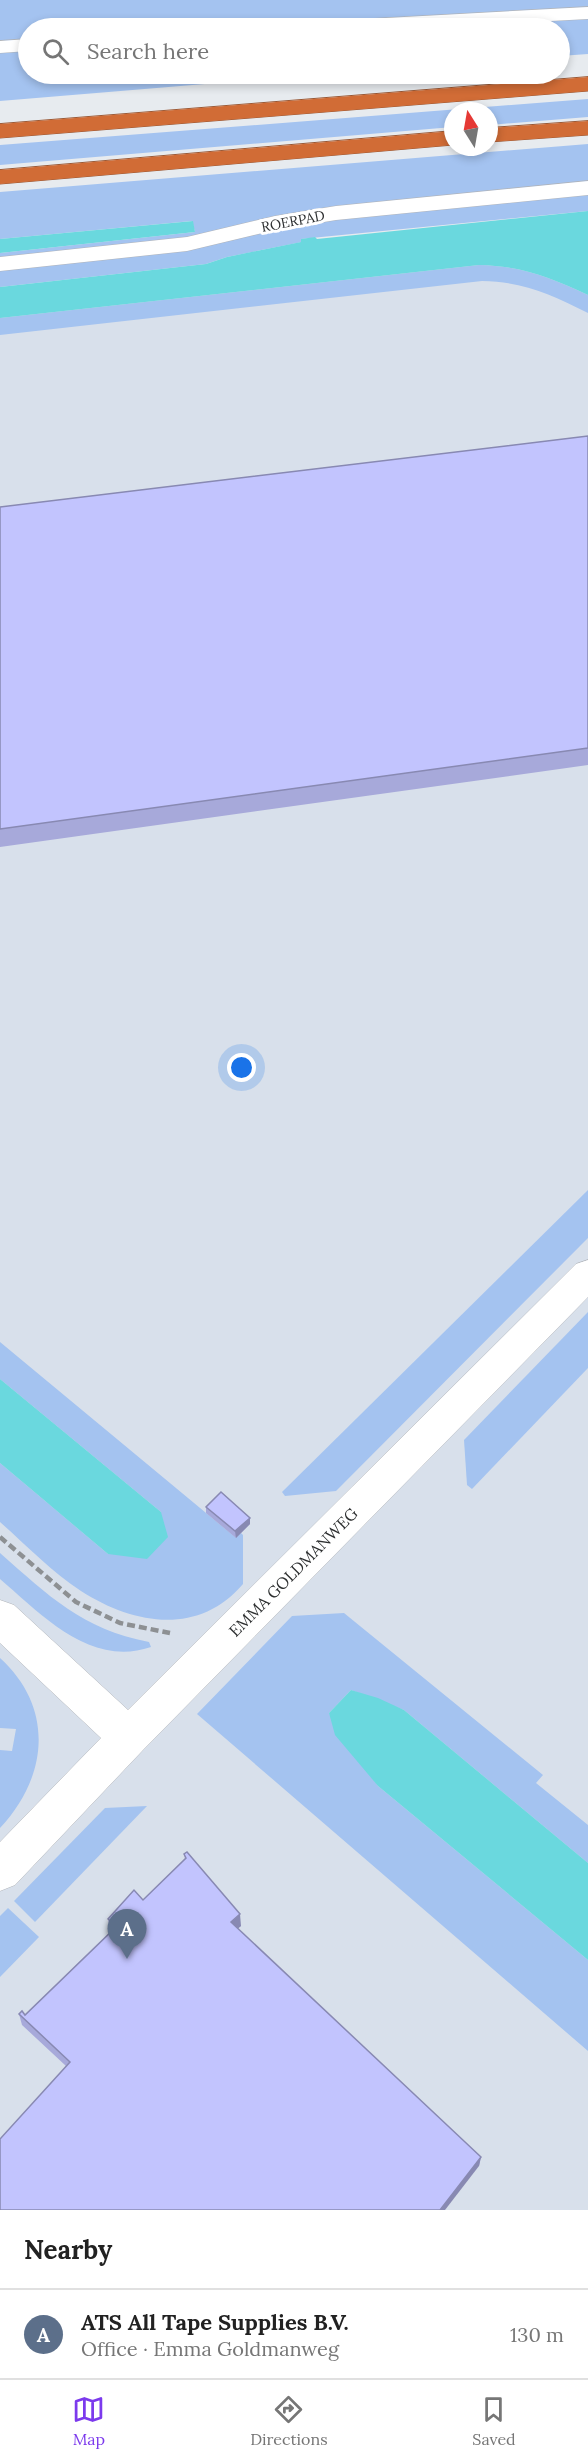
<!DOCTYPE html>
<meta charset="utf-8">
<style>
body{margin:0;font-family:Lora,serif;background:#f6f6f6;color:#222}
.compass{position:absolute;left:444px;top:102px;width:54px;height:54px;border-radius:50%;background:#fff;box-shadow:0 3px 9px #0003;rotate:349deg}
.you{position:absolute;left:242px;top:1068px;width:21px;height:21px;margin:-15px;border:4px solid #fff;border-radius:50%;background:#1a73e8;box-shadow:0 0 0 9px #1a73e833}
.badge{display:grid;place-items:center;width:39px;height:39px;border-radius:50%;background:#7c3aed;color:#fff;font-size:20px;font-weight:700}
.pin{position:absolute;translate:-50% -50px;filter:drop-shadow(0 2px 3px #0008)}
.pin::after{content:'';position:absolute;top:32px;width:21px;height:18px;background:inherit;clip-path:polygon(0 0,100% 0,50% 100%)}
.list{margin:0;padding:0;list-style:none}
h2{display:flex;justify-content:space-between;align-items:center;height:78px;margin:0;padding:0 24px;font-size:26px}
h2 small{font-size:20px;font-weight:400;color:#767676}
.list li{display:grid;grid-template-columns:39px 1fr auto;gap:18px;align-items:center;box-sizing:border-box;height:90px;padding:0 24px;border-top:2px solid #e0e0e0}
.list b{display:block;font-size:22px;white-space:nowrap}
.list p{margin:0;font-size:20px;white-space:nowrap;color:#767676}
.list em{font-size:20px;font-style:normal;color:#767676}
.icon{flex:none;width:33px;height:33px;fill:none;stroke:currentColor;stroke-width:2;stroke-linecap:round;stroke-linejoin:round}
.map{position:relative;flex:none;width:588px;height:2210px;overflow:hidden}
.search{position:absolute;background:#fff;box-shadow:0 3px 9px #0003;left:18px;right:18px;top:18px;height:66px;display:flex;align-items:center;gap:15px;box-sizing:border-box;padding:0 21px;border-radius:33px;color:#767676;font-size:22px}
.sheet{height:168px;background:#fff}
nav{display:flex;justify-content:space-around;align-items:center;box-sizing:border-box;height:84px;border-top:2px solid #e0e0e0;background:#fff;font-size:16px;color:#767676}
nav a{display:grid;justify-items:center;gap:3px}
nav .on{color:#7c3aed}
.map>svg:first-child{display:block}
.built{fill:#d8e0eb}
.green{fill:#a4c3f0}
.water{fill:#6ad8de}
.lines{fill:none;stroke-linecap:round;stroke-linejoin:round}
.street-casing{stroke:#b1b4b9;stroke-width:1}
.highway-casing{stroke:#985734;stroke-width:1}
.path{stroke:#8d9093;stroke-width:4.5;stroke-dasharray:8 4;stroke-linecap:butt}
.street{fill:#fff;fill-rule:evenodd}
.highway{fill:#d16c36;fill-rule:evenodd}
.wall{fill:#a7a9da}
.shaded-wall{fill:#8889b2}
.building{fill:#c2c4fe;stroke:#8889b2;stroke-width:1.5}
.labels{text-anchor:middle;stroke-width:6;stroke-linejoin:round;paint-order:stroke}
.far-street-label{font-size:14px;fill:#2d2f30;stroke:#fff}
.street-label{font-size:16px;fill:#2d2f30;stroke:#fff}
</style>
<div class="map">
<svg width="588" height="2210" viewBox="0 0 588 2210">
<rect width="100%" height="100%" fill="#e7ebef"/>
<!-- built -->
<polygon class="built" points="588,235 588,2210 0,2210 0,309"/>
<!-- green -->
<g class="green">
<polygon points="0,0 588,0 588,9 239,28 28,28 28,41 0,42"/>
<polygon points="588,17 588,54 560,56 560,28 393,28"/>
<polygon points="28,49 28,74 325,74 0,101 0,51"/>
<polygon points="588,99 588,117 489,125 489,111 453,111 453,127 0,165 0,145"/>
<polygon points="588,144 588,183 185,239 0,259 0,253 195,232 192,221 0,239 0,192"/>
<polygon points="588,193 588,211 301,239 302,242 227,257 206,264 0,287 0,269 297,223"/>
<path d="M 479,265 C 522,266 549,277 588,295 L 588,313 C 550,294 524,282 482,281 L 0,335 L 0,318 Z"/>
<polygon points="588,1190 588,1238 336,1491 285,1496 282,1492"/>
<polygon points="588,1312 588,1368 472,1489 467,1485 464,1440"/>
<path d="M 0,1342 L 235,1537 L 241,1533 L 243,1535 L 243,1584 C 199,1636 134,1625 81,1591 C 52,1572 26,1545 0,1522 L 0,1463 L 108,1554 L 161,1512 L 0,1379 Z"/>
<path d="M 0,1553 C 49,1596 82,1629 149,1642 L 151,1647 C 90,1668 41,1614 0,1579 Z"/>
<polygon points="344,1613 543,1775 536,1783 588,1825 588,1863 404,1710 351,1690 329,1713 378,1786 588,1960 588,2051 197,1714 292,1616"/>
<path d="M 0,1658 C 55,1708 48,1777 0,1828 L 0,1750 L 12,1751 L 16,1729 L 0,1728 Z"/>
<polygon points="147,1806 35,1922 14,1901 105,1808"/>
<polygon points="8,1908 39,1937 0,1977 0,1916"/>
</g>
<!-- water -->
<g class="water">
<path d="M 588,211 L 588,295 C 549,277 522,266 479,265 L 0,318 L 0,287 L 206,264 L 227,257 L 301,242 L 301,239 L 315,237 L 317,239 Z"/>
<polygon points="193,221 195,232 0,253 0,239"/>
<polygon points="0,1379 161,1512 168,1537 147,1559 108,1554 0,1463"/>
<polygon points="351,1690 378,1698 404,1710 588,1863 588,1960 378,1786 335,1735 329,1713"/>
</g>
<g class="lines">
<defs>
<g id="street">
<polygon points="588,7 588,19 420,28 301,28 304,23 312,22"/>
<polygon points="28,39 28,51 0,53 0,41"/>
<polygon points="588,181 588,195 336,220 275,230 187,251 0,271 0,257 187,237 275,216 336,206"/>
<polygon points="588,1260 588,1297 143,1750 15,1885 0,1891 0,1842 101,1738 0,1643 0,1600 14,1605 128,1710 576,1264"/>
</g>
<g id="highway">
<polygon points="588,77 588,91 0,138 0,124"/>
<polygon points="588,121 588,135 489,142 489,128"/>
<polygon points="453,131 453,145 0,184 0,170"/>
</g>
</defs>
<!-- street casing -->
<use href="#street" class="street-casing"/>
<!-- highway casing -->
<use href="#highway" class="highway-casing"/>
<!-- path -->
<polyline class="path" points="0,1537 76,1602 120,1623 170,1633"/>
<!-- street -->
<use href="#street" class="street"/>
<!-- highway -->
<use href="#highway" class="highway"/>
</g>
<!-- wall -->
<g class="wall">
<polygon points="588,436 588,765 0,847 0,507"/>
<polygon points="206,1507 250,1524 236,1538 206,1513"/>
<polygon points="184,1854 241,1926 237,1929 481,2157 479,2166 66,2066 22,2025 19,2014 25,2015 111,1931 110,1931 108,1919 143,1900 185,1859"/>
</g>
<!-- shaded-wall -->
<g class="shaded-wall">
<polygon points="250,1518 250,1524 236,1538 235,1531"/>
<polygon points="240,1914 241,1926 231,1934 231,1922"/>
<polygon points="481,2157 479,2166 445,2210 440,2210"/>
</g>
<!-- building -->
<g class="building">
<polygon points="588,436 588,748 0,829 0,507"/>
<polygon points="221,1492 250,1518 235,1531 206,1507"/>
<polygon points="187,1852 240,1914 231,1922 481,2157 440,2210 0,2210 0,2139 70,2062 19,2014 22,2011 25,2015 117,1926 108,1919 134,1890 143,1900 186,1858 184,1854"/>
</g>
<g class="labels">
<!-- far-street labels -->
<g class="far-street-label">
<text transform="translate(293 221) rotate(-11)" y="5">ROERPAD</text>
</g>
<!-- street labels -->
<g class="street-label">
<text transform="translate(293 1572) rotate(-45)" y="6">EMMA GOLDMANWEG</text>
</g>
</g>
</svg>
<svg class="compass" viewBox="-18 -18 36 36"><path d="M0-13l5 13h-10z" fill="#e53935"/><path d="M0 13l5-13h-10z" fill="#767676"/></svg>
<div class="you"></div>
<div class="pin badge" style="left:127px;top:1959px;background:#5c6f8a">A</div>
<div class="search"><svg class="icon" aria-label="search" viewBox="0 0 24 24"><circle cx="10" cy="10" r="6"/><path d="M15 15l6 6"/></svg>Search here</div>
</div>
<section class="sheet">
<h2>Nearby<small></small></h2>
<ul class="list">
<li><span class="badge" style="background:#5c6f8a">A</span><div><b>ATS All Tape Supplies B.V.</b><p>Office · Emma Goldmanweg</p></div><em>130 m</em></li>
</ul>
</section>
<nav>
<a class="on"><svg class="icon" aria-label="map" viewBox="0 0 24 24"><path d="M3 6l6-2 6 2 6-2v14l-6 2-6-2-6 2zM9 4v14M15 6v14"/></svg>Map</a>
<a><svg class="icon" aria-label="directions" viewBox="0 0 24 24"><path d="M12 3l9 9-9 9-9-9zM9 14v-3h6M13 9l2 2-2 2"/></svg>Directions</a>
<a><svg class="icon" aria-label="saved" viewBox="0 0 24 24"><path d="M7 4h10v16l-5-4-5 4z"/></svg>Saved</a>
</nav>
